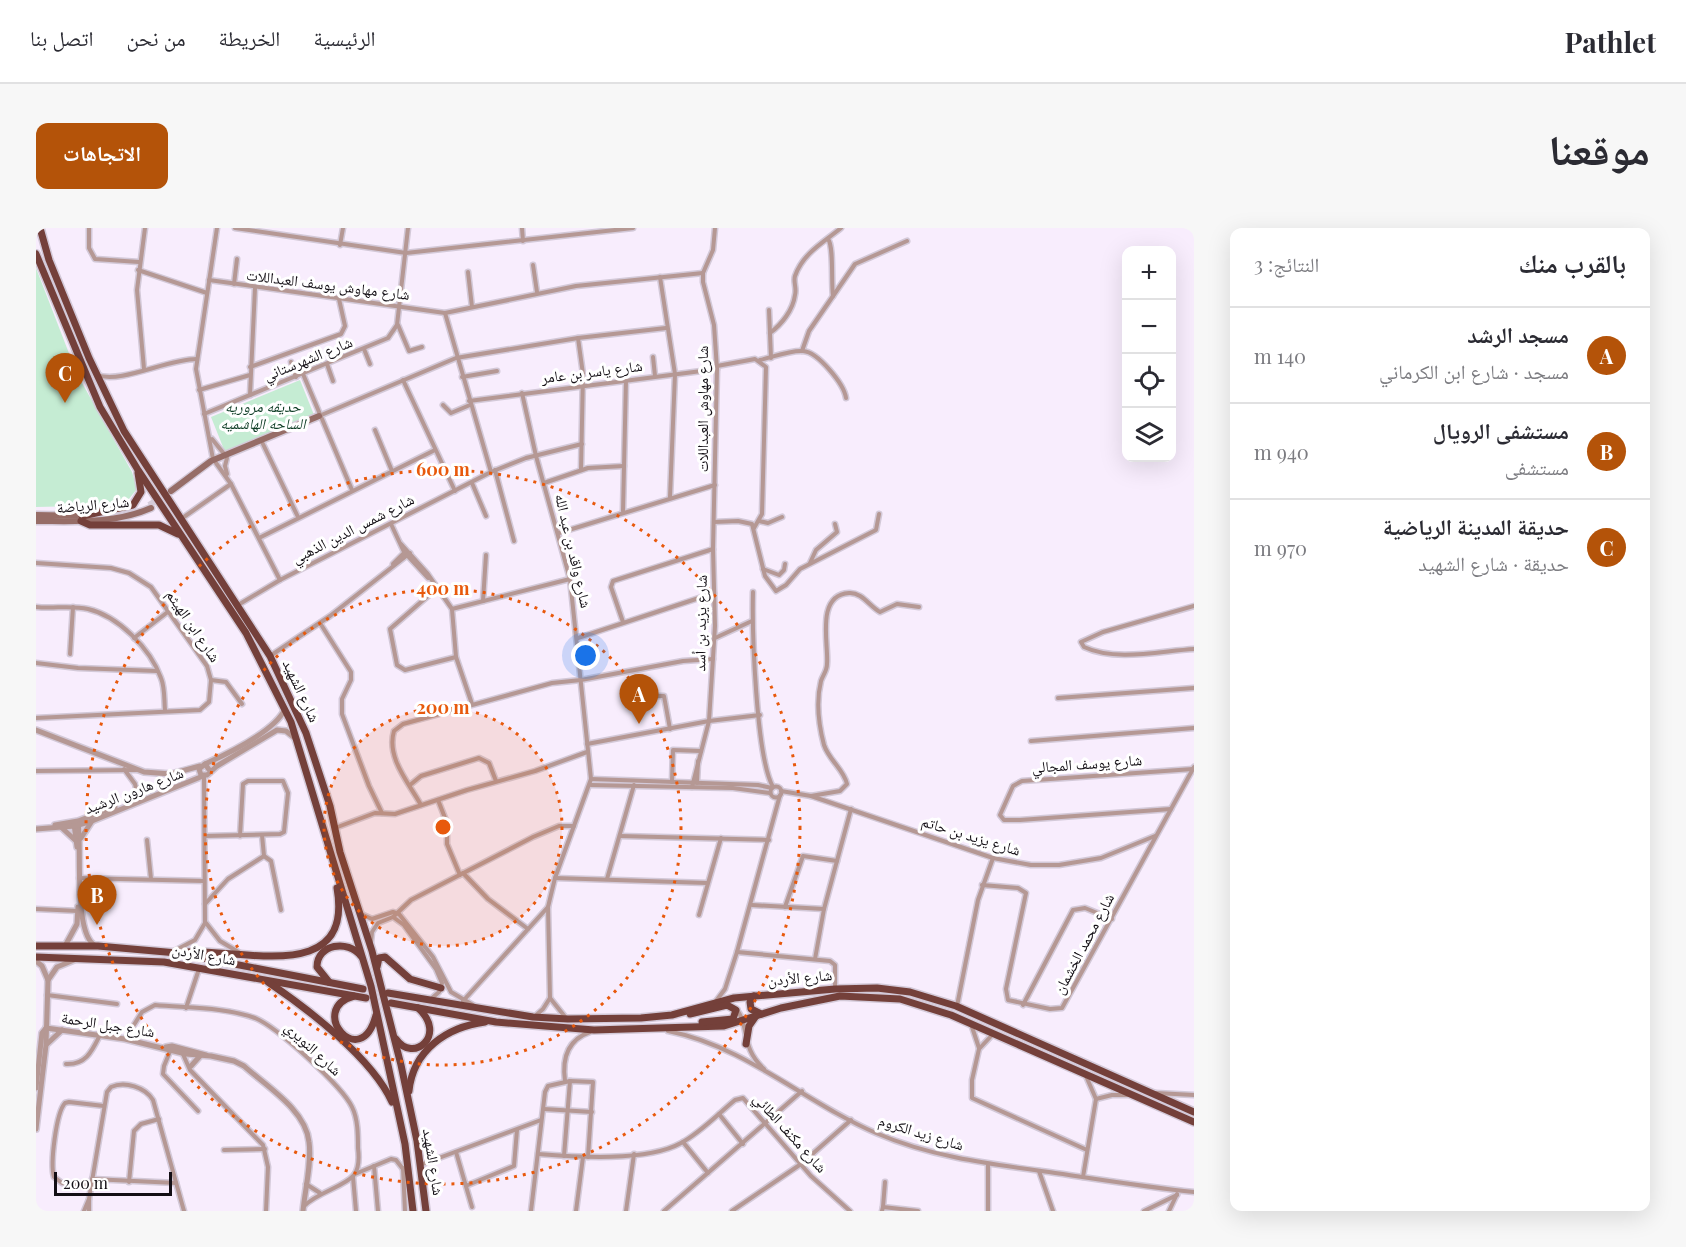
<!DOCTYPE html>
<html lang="ar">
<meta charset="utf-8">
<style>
body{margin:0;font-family:"Playfair Display","Noto Naskh Arabic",serif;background:#f7f7f7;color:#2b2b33;direction:rtl}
.controls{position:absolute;right:18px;top:18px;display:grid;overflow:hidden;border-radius:12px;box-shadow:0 6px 24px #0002}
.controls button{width:54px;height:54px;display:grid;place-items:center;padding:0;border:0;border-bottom:2px solid #e1e1e2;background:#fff;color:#2b2b33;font:30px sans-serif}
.scale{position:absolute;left:18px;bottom:15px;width:118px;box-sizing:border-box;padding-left:6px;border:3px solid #130f15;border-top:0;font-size:16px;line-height:21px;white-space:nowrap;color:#130f15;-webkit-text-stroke:4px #fff;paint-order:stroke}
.you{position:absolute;left:550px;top:428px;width:21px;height:21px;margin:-15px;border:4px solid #fff;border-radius:50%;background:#1a73e8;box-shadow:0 0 0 9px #1a73e833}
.badge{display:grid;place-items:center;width:39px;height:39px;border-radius:50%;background:#b45309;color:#fff;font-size:20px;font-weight:700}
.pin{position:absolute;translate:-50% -50px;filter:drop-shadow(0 2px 3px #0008)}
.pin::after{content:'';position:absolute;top:32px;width:21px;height:18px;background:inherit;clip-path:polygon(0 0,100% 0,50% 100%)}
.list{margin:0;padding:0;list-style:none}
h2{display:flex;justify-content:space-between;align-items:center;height:78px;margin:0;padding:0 24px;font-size:26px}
h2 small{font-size:20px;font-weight:400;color:#7c7c81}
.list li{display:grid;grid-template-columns:39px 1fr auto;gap:18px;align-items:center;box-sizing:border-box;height:96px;padding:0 24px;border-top:2px solid #e1e1e2}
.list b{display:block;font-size:22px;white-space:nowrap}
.list p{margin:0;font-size:20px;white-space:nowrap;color:#7c7c81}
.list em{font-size:20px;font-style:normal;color:#7c7c81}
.icon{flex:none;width:33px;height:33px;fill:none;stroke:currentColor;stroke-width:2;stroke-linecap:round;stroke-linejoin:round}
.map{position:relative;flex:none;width:1158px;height:983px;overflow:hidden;direction:ltr;border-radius:12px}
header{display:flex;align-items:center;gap:36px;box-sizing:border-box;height:84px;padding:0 30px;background:#fff;border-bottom:2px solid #e1e1e2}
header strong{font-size:28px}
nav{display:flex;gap:33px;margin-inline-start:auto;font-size:21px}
.intro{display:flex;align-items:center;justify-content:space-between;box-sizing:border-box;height:144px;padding:0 36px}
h1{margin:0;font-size:42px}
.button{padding:15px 27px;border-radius:12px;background:#b45309;color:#fff;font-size:21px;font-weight:700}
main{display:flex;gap:36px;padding:0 36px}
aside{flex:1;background:#fff;border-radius:12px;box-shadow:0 6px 24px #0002}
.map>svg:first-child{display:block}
.green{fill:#c5ecd3}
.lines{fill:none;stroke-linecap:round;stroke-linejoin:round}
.secondary-tunnel{stroke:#d6ccda;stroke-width:6;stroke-dasharray:6 3;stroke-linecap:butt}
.minor-casing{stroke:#d3c9d8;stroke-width:7}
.tertiary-casing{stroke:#d3c9d8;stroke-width:8}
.secondary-casing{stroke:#d3c9d8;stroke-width:9}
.trunk-casing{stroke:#d3c9d8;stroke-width:10}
.minor{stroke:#b59894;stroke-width:4}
.tertiary{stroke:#b59894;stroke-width:5}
.secondary{stroke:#966d67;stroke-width:6}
.trunk{stroke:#74403a;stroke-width:7}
.ring{fill:none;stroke:#e8590c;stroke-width:3;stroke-dasharray:3 6}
.labels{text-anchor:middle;stroke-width:6;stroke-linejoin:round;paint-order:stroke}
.street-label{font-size:15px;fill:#130f15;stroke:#fff}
.park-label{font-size:15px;font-style:italic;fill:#0f3e26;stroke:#fff}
.centre{fill:#e8590c;stroke:#fff;stroke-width:3}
.ring-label{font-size:18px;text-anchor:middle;font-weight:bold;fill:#e8590c;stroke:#fff;stroke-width:6;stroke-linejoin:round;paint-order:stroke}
</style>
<header>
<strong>Pathlet</strong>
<nav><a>الرئيسية</a><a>الخريطة</a><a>من نحن</a><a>اتصل بنا</a></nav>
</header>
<div class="intro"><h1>موقعنا</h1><a class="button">الاتجاهات</a></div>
<main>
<aside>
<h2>بالقرب منك<small>النتائج: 3</small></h2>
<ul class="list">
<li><span class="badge">A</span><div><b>مسجد الرشد</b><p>مسجد · شارع ابن الكرماني</p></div><em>140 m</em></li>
<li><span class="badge">B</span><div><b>مستشفى الرويال</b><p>مستشفى</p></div><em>940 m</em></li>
<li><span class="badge">C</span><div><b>حديقة المدينة الرياضية</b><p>حديقة · شارع الشهيد</p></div><em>970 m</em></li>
</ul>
</aside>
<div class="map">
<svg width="1158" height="983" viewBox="0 0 1158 983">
<rect width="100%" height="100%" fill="#f8edfd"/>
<!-- green -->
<g class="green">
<polygon points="0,40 41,146 96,244 101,261 88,277 0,279"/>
<polygon points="264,152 278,187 189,224 175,189"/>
</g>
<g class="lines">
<!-- secondary-tunnel -->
<polyline class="secondary-tunnel" points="113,277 135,263"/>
<defs>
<g id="minor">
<polyline points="53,0 53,20 59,31 103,34"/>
<polyline points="199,0 370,25 597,0"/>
<polyline points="486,0 487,13"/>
<path d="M 792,11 C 798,18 795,54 797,68"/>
<polyline points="304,17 307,0"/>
<polyline points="497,37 501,64"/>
<polyline points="102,42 171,65"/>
<polyline points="432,44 436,79"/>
<polyline points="624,49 639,146 634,269"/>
<polyline points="173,52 409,85 540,58 667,45"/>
<polyline points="198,56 201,31"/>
<polyline points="733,82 735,130"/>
<polyline points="409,85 455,244"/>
<polyline points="362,97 373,123 386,119"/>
<path d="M 734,105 C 746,96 757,82 759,67 C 761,60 757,54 759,48 C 767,25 788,14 805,0"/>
<polyline points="542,110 547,146 545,242"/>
<polyline points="328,121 334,136"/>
<polyline points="766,123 773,103 819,36 871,13"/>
<polyline points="617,129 619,148"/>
<path d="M 724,132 C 737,129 754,122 767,123 C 782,124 808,156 810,170"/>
<polyline points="255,134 260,149"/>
<polyline points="291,136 297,153"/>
<polyline points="681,138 719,131 730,139 726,286 718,300"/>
<polyline points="214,139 305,106 309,98 303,71"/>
<polyline points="108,141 101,62 109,0"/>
<polyline points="267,146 316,262"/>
<path d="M 61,147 C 85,156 131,131 161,131"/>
<polyline points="426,149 461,143"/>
<polyline points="367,152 419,263"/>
<polyline points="163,162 214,147"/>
<polyline points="486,165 500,228 534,351 555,551 519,650 512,679 514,770 507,781 498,789"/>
<polyline points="214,167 219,60"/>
<polyline points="433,173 681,141"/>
<polyline points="407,177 415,185 434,177"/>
<polyline points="168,186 352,110 361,97 372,0"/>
<polyline points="283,188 420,130 542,110 630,100"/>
<polyline points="339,202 356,243"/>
<polyline points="176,211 189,227"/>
<polyline points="226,214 262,289"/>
<polyline points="191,230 189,238 191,246"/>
<polyline points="177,231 160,141 181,0"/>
<polyline points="180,235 195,256 244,352"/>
<polyline points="459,242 478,313"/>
<polyline points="436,255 450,288"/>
<polyline points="508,255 552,240 588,238"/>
<polyline points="587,283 590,152"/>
<polyline points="145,291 195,256"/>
<polyline points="723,293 732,295 746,289"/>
<polyline points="678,294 702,293 716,296 729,348 740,363 750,357 764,341 840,302 843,286"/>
<polyline points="355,296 368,324 392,350"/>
<polyline points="523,305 679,257"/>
<polyline points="223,310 399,222"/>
<polyline points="365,316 391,345 416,381 420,429 436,476"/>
<polyline points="0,335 75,340 93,345 115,359 171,438 175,452 173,474 164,482 0,490"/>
<polyline points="774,335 780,322 801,304 799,296"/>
<polyline points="357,336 369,324"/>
<polyline points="727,341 743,347 748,342 749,336"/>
<polyline points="400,361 354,401 361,437 369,442 420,429"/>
<path d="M 717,364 C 716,402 720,529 737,559"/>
<polyline points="447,373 450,327"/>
<polyline points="202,377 244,352 455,244 490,230 546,216"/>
<path d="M 1158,378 L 1067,404 L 1045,414 L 1048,419 C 1080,434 1124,423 1158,421"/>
<path d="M 0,379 C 17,381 35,377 52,381 C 82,388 114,420 125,450 C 129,460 128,471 129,482"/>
<polyline points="416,381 534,351"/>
<polyline points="587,394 575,359 577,353 677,321"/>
<polyline points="284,395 315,444 315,452 306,471 306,486 333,558 346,585"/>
<polyline points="98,410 133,383"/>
<polyline points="542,410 678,365"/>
<polyline points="679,410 716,393"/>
<polyline points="34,426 37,379"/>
<polyline points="234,428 294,388 374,325"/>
<polyline points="0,435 42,440 121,443"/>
<polyline points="175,452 190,454 206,476"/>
<polyline points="1022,470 1158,460"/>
<polyline points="600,476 619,468 628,468 634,501"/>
<polyline points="995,513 1158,500"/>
<polyline points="551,516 673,493 724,487"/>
<polyline points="88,541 99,556 103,572"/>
<polyline points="0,543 100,542"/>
<polyline points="555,551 722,557 736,560"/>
<polyline points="636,554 637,522 665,523"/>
<polyline points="661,555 662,533"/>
<polyline points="374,557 385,548 443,530 453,535 460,553"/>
<polyline points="555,557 697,560 734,565"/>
<circle cx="740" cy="564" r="5.5"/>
<polyline points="656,559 673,493 679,398 677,321 681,141 678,97 667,54 667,45 677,22 679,0"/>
<polyline points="745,563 775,568 957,630 995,637 1023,637 1065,630 1119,608"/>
<path d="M 775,568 L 804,563 L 811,556 C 808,542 793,532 788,517 C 783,498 780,473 785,453 C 787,447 791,443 791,436 C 793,417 779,367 813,365 C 826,364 834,379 844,384 L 861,376 L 883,379"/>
<polyline points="402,572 411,595 411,616 424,647"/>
<path d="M 385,577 C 373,555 350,530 358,503 L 367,496 L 516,455 L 545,452 L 647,433 L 677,431"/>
<polyline points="1135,581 984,592 968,592 964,587 977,558 986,553 1157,541"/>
<polyline points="299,600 339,585 359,586 431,562 499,543 551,524"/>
<polyline points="226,607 228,628 235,633 245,682"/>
<polyline points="169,608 244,606 248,604 252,565 247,553 212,553 207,556 204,608"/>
<polyline points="584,608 733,612"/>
<polyline points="111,612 115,651"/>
<polyline points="427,645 452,671 492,701"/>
<polyline points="43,650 168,653"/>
<polyline points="519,650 671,655"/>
<polyline points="571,651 598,557"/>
<polyline points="946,657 982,660 990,665 970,761 972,772 1014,781 1026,780 1158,539"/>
<polyline points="169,676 192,651 228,628"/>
<polyline points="716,677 788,681"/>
<polyline points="749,679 767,628 801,633"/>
<polyline points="0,681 42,683"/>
<polyline points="325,686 336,691 357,684 363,686 397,729 415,764 437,777"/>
<polyline points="663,687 685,610"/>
<polyline points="357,689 368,697 400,741 406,755 403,764 395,771"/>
<polyline points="170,695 184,713 204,725"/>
<polyline points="335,714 336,704 342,695 357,689 375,672 497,609 523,598 538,598"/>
<polyline points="138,723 159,712 169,695 168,548"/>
<polyline points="701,724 794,733 799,737 799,760"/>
<polyline points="779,731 788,681 815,581"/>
<polyline points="11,767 81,776"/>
<polyline points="514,770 530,790"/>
<polyline points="427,773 512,679"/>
<polyline points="680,773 689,761 701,724 744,567"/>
<polyline points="987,777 1037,682 1049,680 1076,691"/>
<polyline points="921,778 942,672 957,630"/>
<polyline points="150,780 163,741"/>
<path d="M 701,782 C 714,799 704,819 728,841"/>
<polyline points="935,796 943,820"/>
<path d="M 632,803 C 709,818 770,875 840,905 C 895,929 954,936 1013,944 C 1061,951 1110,959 1158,964"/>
<polyline points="957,806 943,821 936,852 936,870 1051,922"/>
<path d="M 89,811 L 106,784 L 119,777 C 151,780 189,779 219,790 C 241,799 306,858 316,879 C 322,891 322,907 322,920 C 323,928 324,939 318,947 C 308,959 282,964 268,978"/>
<polyline points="135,821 128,838 127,846 162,883"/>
<polyline points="146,824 154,842 227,917 232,939 230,983"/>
<path d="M 30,836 C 50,837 56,823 64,807"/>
<path d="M 529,853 C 526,831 531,812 554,804"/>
<polyline points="1120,865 1158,867"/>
<polyline points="1060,871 1076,867 1091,867"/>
<polyline points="508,881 556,884"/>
<polyline points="683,886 707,916"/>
<polyline points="647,914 672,945"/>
<polyline points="188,922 229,921"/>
<polyline points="420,924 436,979"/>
<path d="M 502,926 C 540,929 611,934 645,915 C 664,905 682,886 699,872 L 707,870 L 775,948 L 814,983"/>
<polyline points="528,928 534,853"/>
<polyline points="952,936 952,983"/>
<polyline points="384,937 505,892"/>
<polyline points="338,938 342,983"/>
<polyline points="367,940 369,983"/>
<polyline points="1003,943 1017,983"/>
<polyline points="319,946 355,931 360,932 367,941"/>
<polyline points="317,949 320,983"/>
<polyline points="1047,949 1060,871 1050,848"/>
<polyline points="56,951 140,955"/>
<polyline points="93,954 98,903 105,896 123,891"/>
<polyline points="270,956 284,965"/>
<polyline points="432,957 478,938 481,902"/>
<path d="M 55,958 L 26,955 L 18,949 C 14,936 20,885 29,875 L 33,874 L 68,878"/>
<polyline points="53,972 53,983"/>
<polyline points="847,979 849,954"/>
<path d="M 48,983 L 53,971 L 71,864 L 75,859 C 89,853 109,859 117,872 L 148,983"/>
<polyline points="495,983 509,864 512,858 534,853 557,854 552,929"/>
<polyline points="540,983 547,929"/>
<polyline points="590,983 598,926"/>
<polyline points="628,983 766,863"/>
<polyline points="696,983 765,936 815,892"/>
<polyline points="846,983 847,979 882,983"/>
<polyline points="1108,983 1141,967"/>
<polyline points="1133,983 1141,966"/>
</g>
<g id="tertiary">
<polyline points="0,502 108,544 135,546 164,538"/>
<path d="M 169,536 C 191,526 239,503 249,481"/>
<polyline points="174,543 169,536 163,541 165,547 171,547 181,538 241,502 250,503 260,511"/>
<path d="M 42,595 C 46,620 37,708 60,718"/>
<polyline points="38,596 41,619"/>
<polyline points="19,597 42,593 79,579"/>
<polyline points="25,599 39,612"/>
<polyline points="0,601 39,598 56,593 167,548"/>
<polyline points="45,610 56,593"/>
<polyline points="29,718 41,696 42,679"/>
<polyline points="0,733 6,738 12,752 10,817 0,901"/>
<polyline points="12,752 21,739 38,732"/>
<path d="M 10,800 L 89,811 L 150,826 L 175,828 L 198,833 L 208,838 C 230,858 270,882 273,914 C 276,935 269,961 267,983"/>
<polyline points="11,816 26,802"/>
<polyline points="130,819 136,818 170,827"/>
<polyline points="155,838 164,828"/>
<polyline points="0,860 6,805 10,800"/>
</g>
<g id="secondary">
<polyline points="135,263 175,233 283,188"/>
<polyline points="0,287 50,288"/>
<path d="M 0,293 C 39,293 79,296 115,280"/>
</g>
<g id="trunk">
<polyline points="4,0 13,32 53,130 88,203 234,428 270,505 294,578 304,624 336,723 365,837 381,913 390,983"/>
<polyline points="0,26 64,179 102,242 210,405 255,494 335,758 369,916 377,983"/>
<polyline points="46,288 97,277 105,264 102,245"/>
<polyline points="45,293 54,297 123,297 142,306"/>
<polyline points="0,718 62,718 141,725 327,761"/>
<path d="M 150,724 C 207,721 318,757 301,660"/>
<polyline points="0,729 128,734 330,770"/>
<polyline points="341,739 343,730 349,729 374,751 405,760"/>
<path d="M 232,754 C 272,781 336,830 356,874"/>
<path d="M 293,754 L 281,739 C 281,716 312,711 325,728"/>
<polyline points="352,765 497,789 532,791 605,790 636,787 698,770 799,761 841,760 874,764 920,778 1158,884"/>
<path d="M 318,768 C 270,781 325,846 340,787"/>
<polyline points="718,768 714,774 715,781 725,786"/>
<polyline points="355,775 460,794 558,802 688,798 745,780 804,768 864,771 915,787 1158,894"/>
<polyline points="654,786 691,777 700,782 697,791 666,794"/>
<path d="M 360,811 C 377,836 412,807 382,780"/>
<polyline points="710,816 713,798 720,788"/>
<path d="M 373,863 C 377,822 411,799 449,794"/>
</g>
</defs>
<!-- minor casing -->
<use href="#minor" class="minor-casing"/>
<!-- tertiary casing -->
<use href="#tertiary" class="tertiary-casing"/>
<!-- secondary casing -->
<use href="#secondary" class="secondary-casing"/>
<!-- trunk casing -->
<use href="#trunk" class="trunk-casing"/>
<!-- minor -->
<use href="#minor" class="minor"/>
<!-- tertiary -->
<use href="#tertiary" class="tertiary"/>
<!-- secondary -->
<use href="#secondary" class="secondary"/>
<!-- trunk -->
<use href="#trunk" class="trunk"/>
</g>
<!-- distance rings -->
<circle cx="407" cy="599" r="119" fill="#e8590c" fill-opacity=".12"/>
<g class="ring">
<circle cx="407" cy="599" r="119"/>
<circle cx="407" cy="599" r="238"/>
<circle cx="407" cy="599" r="357"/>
</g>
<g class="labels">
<!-- street labels -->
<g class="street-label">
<text transform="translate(292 57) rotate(7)" y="5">شارع مهاوش يوسف العبداللات</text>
<text transform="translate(272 131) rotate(-22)" y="5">شارع الشهرستاني</text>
<text transform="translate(556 144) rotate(-7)" y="5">شارع ياسر بن عامر</text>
<text transform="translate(667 181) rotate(-90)" y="5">شارع مهاوش العبداللات</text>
<text transform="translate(57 277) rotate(-5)" y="5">شارع الرياضة</text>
<text transform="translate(317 301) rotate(-27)" y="5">شارع شمس الدين الذهبي</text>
<text transform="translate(537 323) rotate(77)" y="5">شارع واقد بن عبد الله</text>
<text transform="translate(665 395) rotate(-89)" y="5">شارع يزيد بن أسد</text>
<text transform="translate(157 398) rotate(56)" y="5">شارع ابن الهيثم</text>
<text transform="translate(265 463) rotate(65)" y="5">شارع الشهيد</text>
<text transform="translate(1051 536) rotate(-4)" y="5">شارع يوسف المجالي</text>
<text transform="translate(98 563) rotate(-21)" y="5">شارع هارون الرشيد</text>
<text transform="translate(935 608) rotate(17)" y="5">شارع يزيد بن حاتم</text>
<text transform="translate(1048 716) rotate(-62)" y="5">شارع محمد الخشمان</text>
<text transform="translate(168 727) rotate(10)" y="5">شارع الأردن</text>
<text transform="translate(764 750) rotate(-5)" y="5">شارع الأردن</text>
<text transform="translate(72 797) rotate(9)" y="5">شارع جبل الرحمة</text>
<text transform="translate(277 821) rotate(43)" y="5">شارع النويري</text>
<text transform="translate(754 905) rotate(48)" y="5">شارع مكنف الطائي</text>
<text transform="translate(885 905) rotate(17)" y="5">شارع زيد الكروم</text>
<text transform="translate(397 934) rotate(81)" y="5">شارع الشهيد</text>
</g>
<!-- park labels -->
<g class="park-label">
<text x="227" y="184">حديقه مروريه<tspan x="227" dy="17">الساحه الهاشميه</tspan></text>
</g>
</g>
<circle cx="407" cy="599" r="9" class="centre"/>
<g class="ring-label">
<text x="407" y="248">600 m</text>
<text x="407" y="367">400 m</text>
<text x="407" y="486">200 m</text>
</g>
</svg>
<div class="controls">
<button>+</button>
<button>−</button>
<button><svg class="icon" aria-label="locate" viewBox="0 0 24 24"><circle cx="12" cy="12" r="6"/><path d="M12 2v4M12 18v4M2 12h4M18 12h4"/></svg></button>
<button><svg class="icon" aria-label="layers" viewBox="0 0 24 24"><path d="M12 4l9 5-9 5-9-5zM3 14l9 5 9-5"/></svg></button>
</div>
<div class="scale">200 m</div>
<div class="you"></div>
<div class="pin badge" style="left:603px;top:496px">A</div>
<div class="pin badge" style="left:61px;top:697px">B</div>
<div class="pin badge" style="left:29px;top:175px">C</div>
</div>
</main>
